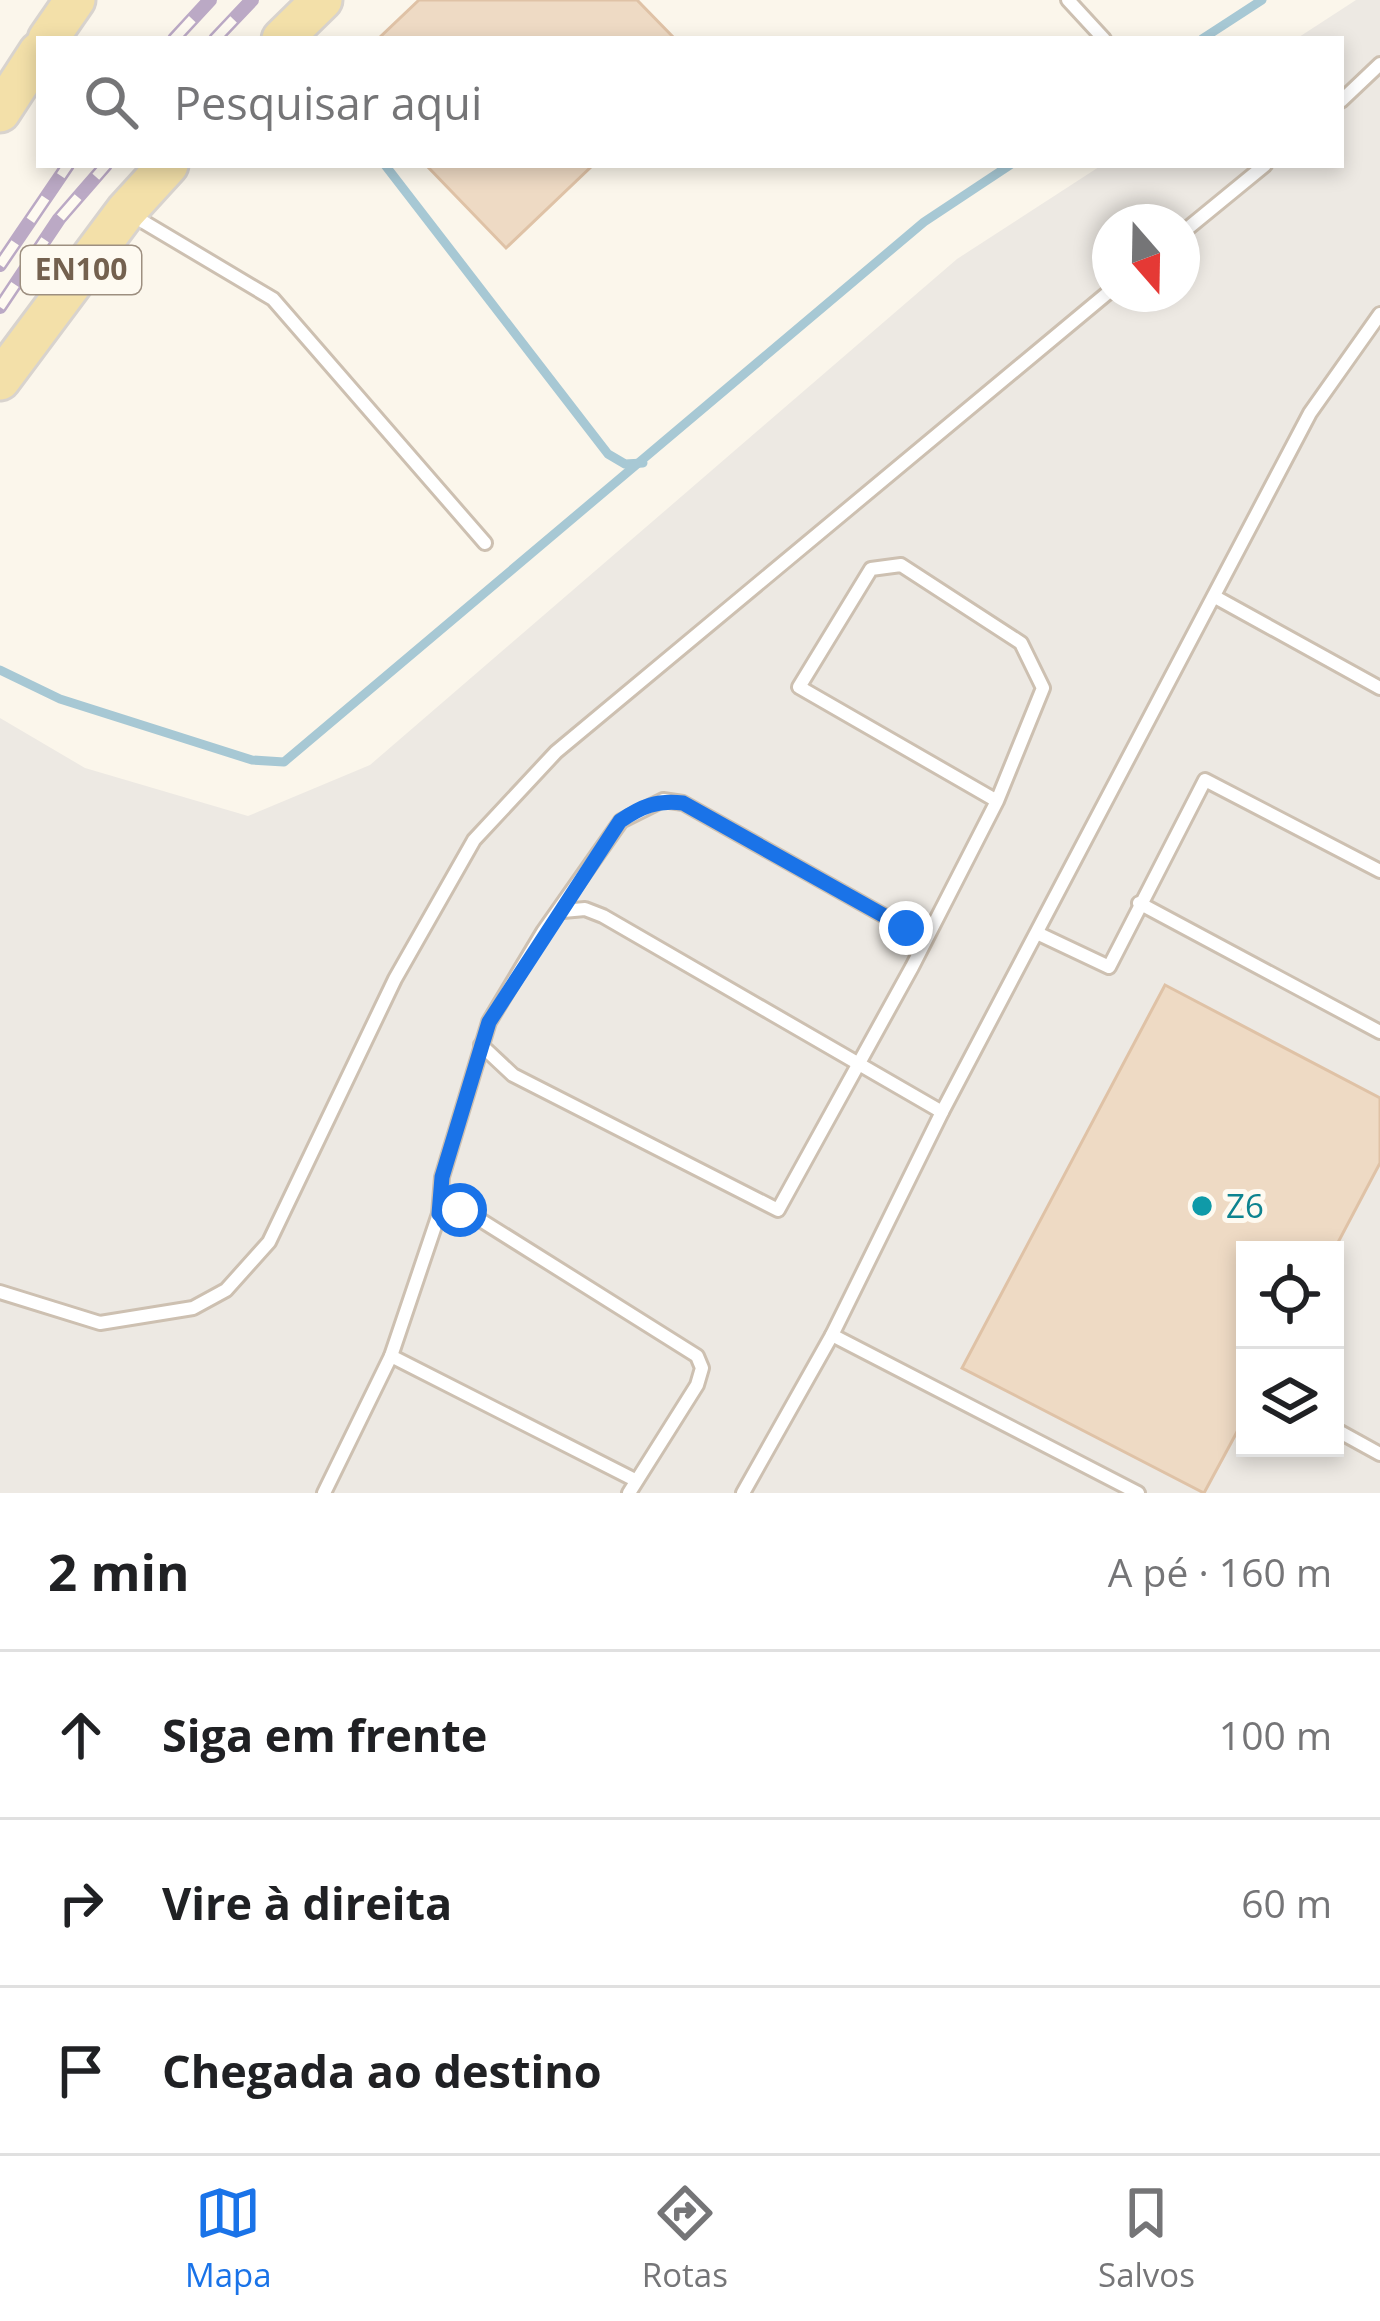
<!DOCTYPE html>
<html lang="pt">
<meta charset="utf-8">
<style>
body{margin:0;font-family:"Open Sans",sans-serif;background:#f2f2f2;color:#202124}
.controls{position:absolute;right:36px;bottom:36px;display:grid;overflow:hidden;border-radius:0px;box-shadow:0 6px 18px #0003}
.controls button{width:108px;height:108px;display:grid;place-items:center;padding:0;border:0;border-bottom:3px solid #e0e0e0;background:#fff;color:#202124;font:60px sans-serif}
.compass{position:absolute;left:1092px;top:204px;width:108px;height:108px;border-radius:50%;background:#fff;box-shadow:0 6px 18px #0003;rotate:160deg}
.stop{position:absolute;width:36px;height:36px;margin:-27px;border:9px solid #1a73e8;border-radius:50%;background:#fff}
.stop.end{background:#1a73e8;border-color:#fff;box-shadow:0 3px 12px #0008}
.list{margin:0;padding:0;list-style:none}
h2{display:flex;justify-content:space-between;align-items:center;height:156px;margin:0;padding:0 48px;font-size:51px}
h2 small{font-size:39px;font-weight:400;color:#757577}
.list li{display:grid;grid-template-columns:78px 1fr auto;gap:36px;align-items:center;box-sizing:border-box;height:168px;padding:0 48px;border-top:3px solid #e0e0e0}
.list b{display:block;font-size:45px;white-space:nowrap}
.list em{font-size:39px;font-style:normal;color:#757577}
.icon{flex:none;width:66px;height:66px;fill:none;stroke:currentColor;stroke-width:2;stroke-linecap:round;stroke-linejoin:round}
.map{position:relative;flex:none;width:1380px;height:1493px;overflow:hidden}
.search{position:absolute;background:#fff;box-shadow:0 6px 18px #0003;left:36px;right:36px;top:36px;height:132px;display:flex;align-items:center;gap:30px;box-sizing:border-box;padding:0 42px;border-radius:0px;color:#757577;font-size:45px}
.sheet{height:660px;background:#fff}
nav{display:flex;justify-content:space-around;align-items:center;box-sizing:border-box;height:168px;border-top:3px solid #e0e0e0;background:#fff;font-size:33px;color:#757577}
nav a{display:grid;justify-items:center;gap:6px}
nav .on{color:#1a73e8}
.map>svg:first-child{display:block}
.industrial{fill:#ede9e3;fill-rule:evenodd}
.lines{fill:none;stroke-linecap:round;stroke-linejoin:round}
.stream{stroke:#a7c8d4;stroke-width:9}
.building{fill:#eedac4;stroke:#dfc2a6;stroke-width:3}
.lane-casing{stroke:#cdc0b1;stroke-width:18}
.primary-casing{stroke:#d8d3ce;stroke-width:45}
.lane{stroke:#fff;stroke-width:12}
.primary{stroke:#f3e0a9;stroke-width:39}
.rail-casing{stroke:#bba9c5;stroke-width:14}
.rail{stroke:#fefaf1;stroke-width:9;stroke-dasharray:27;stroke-linecap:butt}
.route{stroke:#1a73e8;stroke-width:15}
.culture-dot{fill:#0f9aa8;stroke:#fefaf1;stroke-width:4.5}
.labels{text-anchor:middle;stroke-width:10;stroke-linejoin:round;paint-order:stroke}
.shield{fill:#fefaf1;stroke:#9d8f80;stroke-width:3}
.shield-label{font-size:30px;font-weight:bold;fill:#74614f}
.culture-label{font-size:33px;fill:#0d838f;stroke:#fefaf1;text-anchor:start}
</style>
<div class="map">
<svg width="1380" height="1493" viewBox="0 0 1380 1493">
<rect width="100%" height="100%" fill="#fbf6eb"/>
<!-- industrial -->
<path class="industrial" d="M 1356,0 L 1380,0 L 1380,1493 L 0,1493 L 0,718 L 85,768 L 248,816 L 370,765 L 957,259 L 1102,165 L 1341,165 L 1341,39 L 1296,39 ZM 1110,222 L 1182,222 L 1182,294 L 1110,294 ZM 1245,1250 L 1335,1250 L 1335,1448 L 1245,1448 Z"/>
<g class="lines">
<!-- stream -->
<g class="stream">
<polyline points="1202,39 1262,0"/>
<polyline points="385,165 608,454 625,464 643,463"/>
<polyline points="0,670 60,699 252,760 284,762 924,222 1010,165"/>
</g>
</g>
<!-- building -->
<g class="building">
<polygon points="419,0 637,0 675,39 378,39"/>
<polygon points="426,165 593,165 506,248"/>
<polygon points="1165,985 1380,1098 1380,1163 1334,1250 1245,1250 1245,1417 1204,1493 962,1368"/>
</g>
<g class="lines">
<defs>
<g id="lane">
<polyline points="1068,0 1104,39"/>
<polyline points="1341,101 1380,64"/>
<polyline points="132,215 273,299 485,543"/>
<polyline points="1182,233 1265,165"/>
<polyline points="1217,598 1380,688"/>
<polyline points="1139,903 1380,1032"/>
<polyline points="563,911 585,909 603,916 942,1112"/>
<polyline points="1037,933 1109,967 1205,780 1380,871"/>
<polyline points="481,1045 513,1075 778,1210 912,967 997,801 1043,688 1021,643 901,565 871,569 799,687 997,801"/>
<polyline points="439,1214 471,1214 697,1356 702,1368 697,1385 629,1493"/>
<polyline points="0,1292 100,1323 193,1308 226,1290 269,1242 395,979 474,840 556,752 1110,291"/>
<polyline points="832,1335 1138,1493"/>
<polyline points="391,1356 635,1480"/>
<polyline points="1340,1432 1380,1454"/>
<polyline points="324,1493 391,1356 439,1214 442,1177 489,1022 543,932 621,821 663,800 683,803 906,928 923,944"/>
<polyline points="743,1493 832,1335 942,1112 1310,413 1380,314"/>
</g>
<g id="primary">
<polyline points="48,39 75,0"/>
<polyline points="282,39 322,0"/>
<polyline points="0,112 39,52"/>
<polyline points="0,380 126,211 168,165"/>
</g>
</defs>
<!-- lane casing -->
<use href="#lane" class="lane-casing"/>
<!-- primary casing -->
<use href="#primary" class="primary-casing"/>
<!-- lane -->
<use href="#lane" class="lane"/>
<!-- primary -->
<use href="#primary" class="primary"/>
<defs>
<g id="rail">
<polyline points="174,39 210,0"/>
<polyline points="215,39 252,0"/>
<polyline points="0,265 68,165"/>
<polyline points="0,307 59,219 106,165"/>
</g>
</defs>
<!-- rail casing -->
<use href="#rail" class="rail-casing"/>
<!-- rail -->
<use href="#rail" class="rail"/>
</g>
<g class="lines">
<!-- route -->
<path class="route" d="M 460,1210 L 439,1214 L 442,1177 L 489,1022 L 620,821 C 642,806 657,800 683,803 L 906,928"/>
</g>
<!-- markers -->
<circle class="culture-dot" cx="1202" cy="1206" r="12"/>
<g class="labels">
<!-- shield labels -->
<rect class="shield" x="21" y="246" width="120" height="48" rx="9"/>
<g class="shield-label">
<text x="81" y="280">EN100</text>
</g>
<!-- culture labels -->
<g class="culture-label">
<text x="1226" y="1218">Z6</text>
</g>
</g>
</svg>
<div class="controls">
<button><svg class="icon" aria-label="locate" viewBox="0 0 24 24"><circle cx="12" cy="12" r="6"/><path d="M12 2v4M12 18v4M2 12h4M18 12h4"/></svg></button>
<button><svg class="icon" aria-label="layers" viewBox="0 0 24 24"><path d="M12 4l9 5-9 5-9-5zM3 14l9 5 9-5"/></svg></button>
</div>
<svg class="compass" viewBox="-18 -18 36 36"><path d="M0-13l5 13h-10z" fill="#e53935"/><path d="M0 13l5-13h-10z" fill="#757577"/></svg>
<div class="stop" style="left:460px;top:1210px"></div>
<div class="stop end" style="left:906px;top:928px"></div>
<div class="search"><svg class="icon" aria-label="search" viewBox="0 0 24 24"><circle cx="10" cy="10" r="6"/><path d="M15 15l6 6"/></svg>Pesquisar aqui</div>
</div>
<section class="sheet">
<h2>2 min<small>A pé · 160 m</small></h2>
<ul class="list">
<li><svg class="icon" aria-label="ahead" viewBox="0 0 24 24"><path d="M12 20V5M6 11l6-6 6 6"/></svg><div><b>Siga em frente</b></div><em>100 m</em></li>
<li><svg class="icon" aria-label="right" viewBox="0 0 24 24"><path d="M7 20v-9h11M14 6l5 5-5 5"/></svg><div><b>Vire à direita</b></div><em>60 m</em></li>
<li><svg class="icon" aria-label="arrive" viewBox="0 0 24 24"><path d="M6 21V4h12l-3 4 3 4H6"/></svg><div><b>Chegada ao destino</b></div></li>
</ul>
</section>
<nav>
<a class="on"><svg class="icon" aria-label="map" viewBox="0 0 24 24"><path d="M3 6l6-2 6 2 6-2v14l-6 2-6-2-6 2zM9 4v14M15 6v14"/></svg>Mapa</a>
<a><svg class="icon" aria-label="directions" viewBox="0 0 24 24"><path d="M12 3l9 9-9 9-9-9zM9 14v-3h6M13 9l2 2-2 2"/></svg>Rotas</a>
<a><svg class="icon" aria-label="saved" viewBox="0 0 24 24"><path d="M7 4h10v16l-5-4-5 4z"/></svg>Salvos</a>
</nav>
